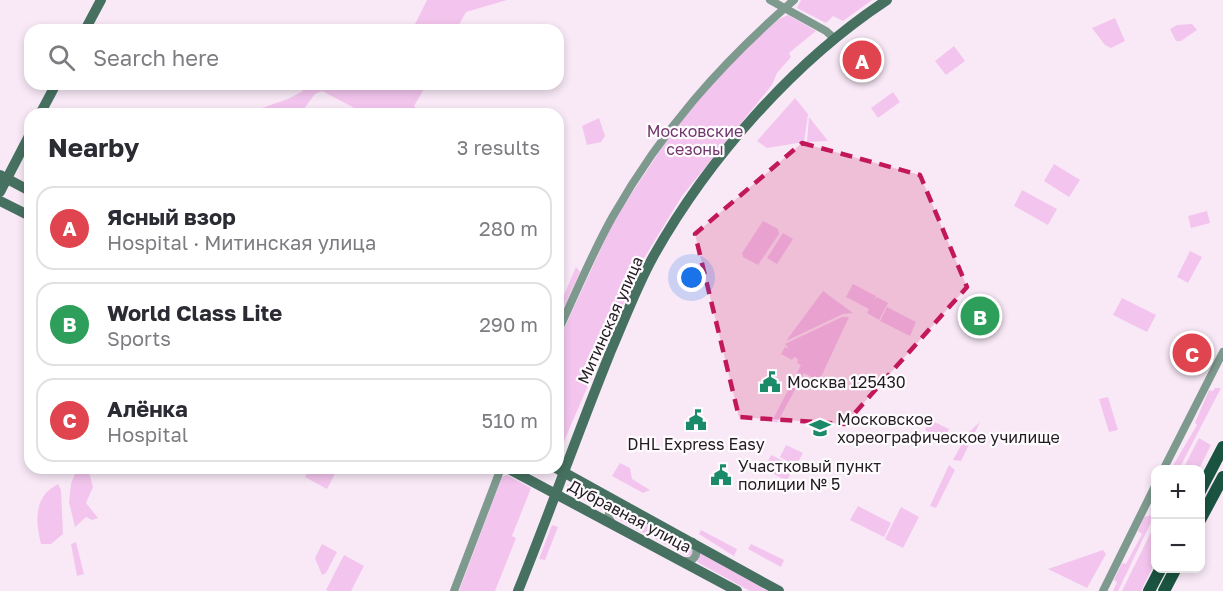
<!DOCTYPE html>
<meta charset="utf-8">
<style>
body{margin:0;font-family:"Golos Text",sans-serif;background:#f2f2f3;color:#2b2b33}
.controls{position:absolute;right:18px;bottom:18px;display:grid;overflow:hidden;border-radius:12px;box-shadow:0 3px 9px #0003}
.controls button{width:54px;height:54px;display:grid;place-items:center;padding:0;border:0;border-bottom:2px solid #e1e1e2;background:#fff;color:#2b2b33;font:30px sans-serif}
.you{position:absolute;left:692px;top:278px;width:21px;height:21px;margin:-15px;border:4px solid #fff;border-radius:50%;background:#1a73e8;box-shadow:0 0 0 9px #1a73e833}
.badge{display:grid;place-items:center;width:39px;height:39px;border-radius:50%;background:#1b8a69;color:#fff;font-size:20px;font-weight:700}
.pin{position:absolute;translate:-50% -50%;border:3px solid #fff;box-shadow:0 2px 6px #0006}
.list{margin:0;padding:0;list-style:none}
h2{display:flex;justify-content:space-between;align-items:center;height:78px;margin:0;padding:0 24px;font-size:26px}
h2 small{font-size:20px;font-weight:400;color:#7c7c81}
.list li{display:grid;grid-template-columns:39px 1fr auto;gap:18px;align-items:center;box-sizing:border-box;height:84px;margin:0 12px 12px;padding:0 12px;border:2px solid #e1e1e2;border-radius:18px}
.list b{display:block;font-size:22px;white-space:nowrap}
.list p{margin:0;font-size:20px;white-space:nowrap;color:#7c7c81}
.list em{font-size:20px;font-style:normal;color:#7c7c81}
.icon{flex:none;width:33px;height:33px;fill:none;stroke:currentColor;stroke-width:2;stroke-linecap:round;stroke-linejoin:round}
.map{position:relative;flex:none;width:1223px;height:591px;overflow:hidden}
.search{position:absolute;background:#fff;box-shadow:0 3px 9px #0003;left:24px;top:24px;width:540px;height:66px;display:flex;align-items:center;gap:15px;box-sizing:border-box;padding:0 21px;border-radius:18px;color:#7c7c81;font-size:22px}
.panel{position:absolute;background:#fff;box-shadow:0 3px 9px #0003;left:24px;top:108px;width:540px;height:366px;border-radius:18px}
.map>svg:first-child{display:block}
.green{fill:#f3c5ee}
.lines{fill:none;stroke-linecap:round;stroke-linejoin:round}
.minor{stroke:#7e9a8e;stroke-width:8}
.secondary{stroke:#467160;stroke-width:10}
.primary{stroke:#1a5441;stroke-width:12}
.marked{fill:#c2185b;fill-opacity:0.2;stroke:#c2185b;stroke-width:4.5;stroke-dasharray:12 8;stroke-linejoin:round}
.labels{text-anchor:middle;stroke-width:4.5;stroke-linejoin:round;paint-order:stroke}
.park-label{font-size:16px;fill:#70366c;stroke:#fefbfe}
.street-label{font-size:16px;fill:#221c21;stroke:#fefbfe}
.poi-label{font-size:16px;fill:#221c21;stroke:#fefbfe;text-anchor:start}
</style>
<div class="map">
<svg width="1223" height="591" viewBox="0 0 1223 591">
<rect width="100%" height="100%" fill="#f9e9f7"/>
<!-- green -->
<g class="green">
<polygon points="427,0 507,0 466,12 456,30 412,30"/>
<polygon points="801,0 872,0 843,21 833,16 826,23 797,8"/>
<polygon points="788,15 816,31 789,53 791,57 777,73 772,85 682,196 641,263 558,455 558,342 614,220 673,131 703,94 748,46 779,19"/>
<polygon points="1115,18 1125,41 1111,48 1105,45 1092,28"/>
<polygon points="1192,24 1197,30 1181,41 1176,41 1170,29 1177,25"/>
<polygon points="954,46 965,61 946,75 935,61"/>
<polygon points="300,84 427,84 414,106 421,114 366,114 322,91 315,94 300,114 245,114 288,99 303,91"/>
<polygon points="893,92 900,102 878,118 871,108"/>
<polygon points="795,98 808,114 804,142 767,148 757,141"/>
<polygon points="809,117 828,141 807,142"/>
<polygon points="599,118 605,136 601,142 587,145 582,126"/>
<polygon points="1054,164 1080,180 1069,197 1044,181"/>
<polygon points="1022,190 1057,209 1048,225 1014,206"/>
<polygon points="1207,211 1210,223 1191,228 1188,216"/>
<polygon points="763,221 778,229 779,234 758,265 743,257 742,253"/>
<polygon points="783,233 793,239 777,264 767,258"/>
<polygon points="1190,251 1202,257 1188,283 1177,277"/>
<polygon points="576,267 580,272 558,321 558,309"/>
<polygon points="853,284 876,296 874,300 877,297 888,303 879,320 867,313 869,309 846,297"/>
<polygon points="823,291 853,313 843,314 786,341"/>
<polygon points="1122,298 1156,315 1147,332 1113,315"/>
<polygon points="887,307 916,322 910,336 880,321"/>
<polygon points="842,317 849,317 819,381 804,373 777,423 772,421 801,365 797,363 798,359 794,357 792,360 781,354 785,347 789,349 785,344"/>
<polygon points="1215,388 1221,388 1179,469 1171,469 1197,425 1195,423 1209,390 1213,391"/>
<polygon points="1108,397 1118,430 1109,432 1099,399"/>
<polygon points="930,420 949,429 944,440 925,430"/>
<polygon points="980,422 961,461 953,460 968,433"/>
<polygon points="1199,438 1211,445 1199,469 1183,469"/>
<polygon points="786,445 803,453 796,466 780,457"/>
<polygon points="771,455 794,466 787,481 764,469"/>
<polygon points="620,463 630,468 632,479 650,490 643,493 612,476"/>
<polygon points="949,465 955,470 936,508 930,506"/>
<polygon points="77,468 88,468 93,487 86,503 98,518 92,520 86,517 75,527 69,502 71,484"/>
<polygon points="310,468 338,468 327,489 305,477"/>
<polygon points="507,475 531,488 512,536 516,538 495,591 459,591 502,477"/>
<path d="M 58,484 L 61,490 L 63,534 L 51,544 L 41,544 C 35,520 34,496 58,484 Z"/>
<polygon points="571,484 609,504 605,512 566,490 567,485"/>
<polygon points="858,506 891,523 884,537 850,520"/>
<polygon points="901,507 919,517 903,548 885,539"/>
<polygon points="615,508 692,549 693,555 687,556 612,516"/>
<polygon points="1155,514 1118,591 1113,591 1117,582 1114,580 1122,563 1126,564 1142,534 1138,531 1144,517"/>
<polygon points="1155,524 1155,562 1141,591 1122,591"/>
<polygon points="552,525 558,527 545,560 539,559"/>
<polygon points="701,530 737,549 734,556 699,534"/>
<polygon points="76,542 84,574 77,576 71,544"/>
<polygon points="322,544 337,552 326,573 322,575 315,558"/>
<polygon points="751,544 784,560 781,567 748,549"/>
<polygon points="1103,550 1106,554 1087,588 1048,569"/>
<polygon points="700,553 768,591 750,591 697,562"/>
<polygon points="344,555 364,566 351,591 328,591 326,590"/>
</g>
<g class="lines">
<!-- minor -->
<g class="minor">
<polyline points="770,0 826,31 835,39"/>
<path d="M 558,331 C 576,293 592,253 613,216 C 662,130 720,64 794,0"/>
<polyline points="1163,470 1223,352"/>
<polyline points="612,523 608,517 610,509 616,504 622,504"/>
<path d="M 683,561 L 690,561 C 698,557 698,549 693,542"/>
<polyline points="454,591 501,468"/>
<polyline points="1103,591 1156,484"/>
</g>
<!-- secondary -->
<g class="secondary">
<polyline points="85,30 101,0"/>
<polyline points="40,114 56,84"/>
<polyline points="0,175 30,191"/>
<polyline points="0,192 30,134"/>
<polyline points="0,201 30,216"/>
<polyline points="507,468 737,591"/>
<polyline points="556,468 779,591"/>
<path d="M 518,591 C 550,512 578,432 610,353 C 624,321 636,288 653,257 C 708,159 793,62 887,0"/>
</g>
<!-- primary -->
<g class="primary">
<polyline points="1200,491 1223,447"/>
<polyline points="1200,520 1223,477"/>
<polyline points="1149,591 1161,568"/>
<polyline points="1164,591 1176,568"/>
</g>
</g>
<!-- marked area -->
<path class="marked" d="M 802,143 L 920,175 L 967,287 L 845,424 L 739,417 L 695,234 Z"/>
<!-- icons -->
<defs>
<symbol id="civic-bare" viewBox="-9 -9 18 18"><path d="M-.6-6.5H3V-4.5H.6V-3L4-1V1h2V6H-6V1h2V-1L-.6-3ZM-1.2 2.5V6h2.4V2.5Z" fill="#1b8a69" stroke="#fefbfe" stroke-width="2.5" paint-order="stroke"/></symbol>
<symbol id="university-bare" viewBox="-9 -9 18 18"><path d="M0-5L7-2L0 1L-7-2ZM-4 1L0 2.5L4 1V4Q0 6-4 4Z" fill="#1b8a69" stroke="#fefbfe" stroke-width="2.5" paint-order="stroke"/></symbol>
</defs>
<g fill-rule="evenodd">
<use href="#civic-bare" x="755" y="367" width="30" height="30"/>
<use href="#civic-bare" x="681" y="405" width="30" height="30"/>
<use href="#university-bare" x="805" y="413" width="30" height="30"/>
<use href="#civic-bare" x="706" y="460" width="30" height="30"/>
</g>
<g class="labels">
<!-- park labels -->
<g class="park-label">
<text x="695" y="137">Московские<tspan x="695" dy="18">сезоны</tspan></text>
</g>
<!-- street labels -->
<g class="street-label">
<text transform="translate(610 320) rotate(-66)" y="6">Митинская улица</text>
<text transform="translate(630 516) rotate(28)" y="6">Дубравная улица</text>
</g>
<!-- poi labels -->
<g class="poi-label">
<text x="787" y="388">Москва 125430</text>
<text x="837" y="425">Московское<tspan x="837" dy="18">хореографическое училище</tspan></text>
<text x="696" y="450" text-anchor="middle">DHL Express Easy</text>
<text x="738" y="472">Участковый пункт<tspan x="738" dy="18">полиции № 5</tspan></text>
</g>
</g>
</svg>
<div class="controls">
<button>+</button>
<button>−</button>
</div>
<div class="you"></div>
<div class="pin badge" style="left:862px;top:60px;background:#e0444e">A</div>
<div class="pin badge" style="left:980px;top:316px;background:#2e9e5b">B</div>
<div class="pin badge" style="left:1192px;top:353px;background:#e0444e">C</div>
<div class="search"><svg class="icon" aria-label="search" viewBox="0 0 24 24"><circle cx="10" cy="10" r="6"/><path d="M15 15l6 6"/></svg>Search here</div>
<section class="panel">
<h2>Nearby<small>3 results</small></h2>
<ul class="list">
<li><span class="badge" style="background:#e0444e">A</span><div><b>Ясный взор</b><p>Hospital · Митинская улица</p></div><em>280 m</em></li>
<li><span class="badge" style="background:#2e9e5b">B</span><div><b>World Class Lite</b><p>Sports</p></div><em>290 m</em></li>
<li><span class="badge" style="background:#e0444e">C</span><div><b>Алёнка</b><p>Hospital</p></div><em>510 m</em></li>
</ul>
</section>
</div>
